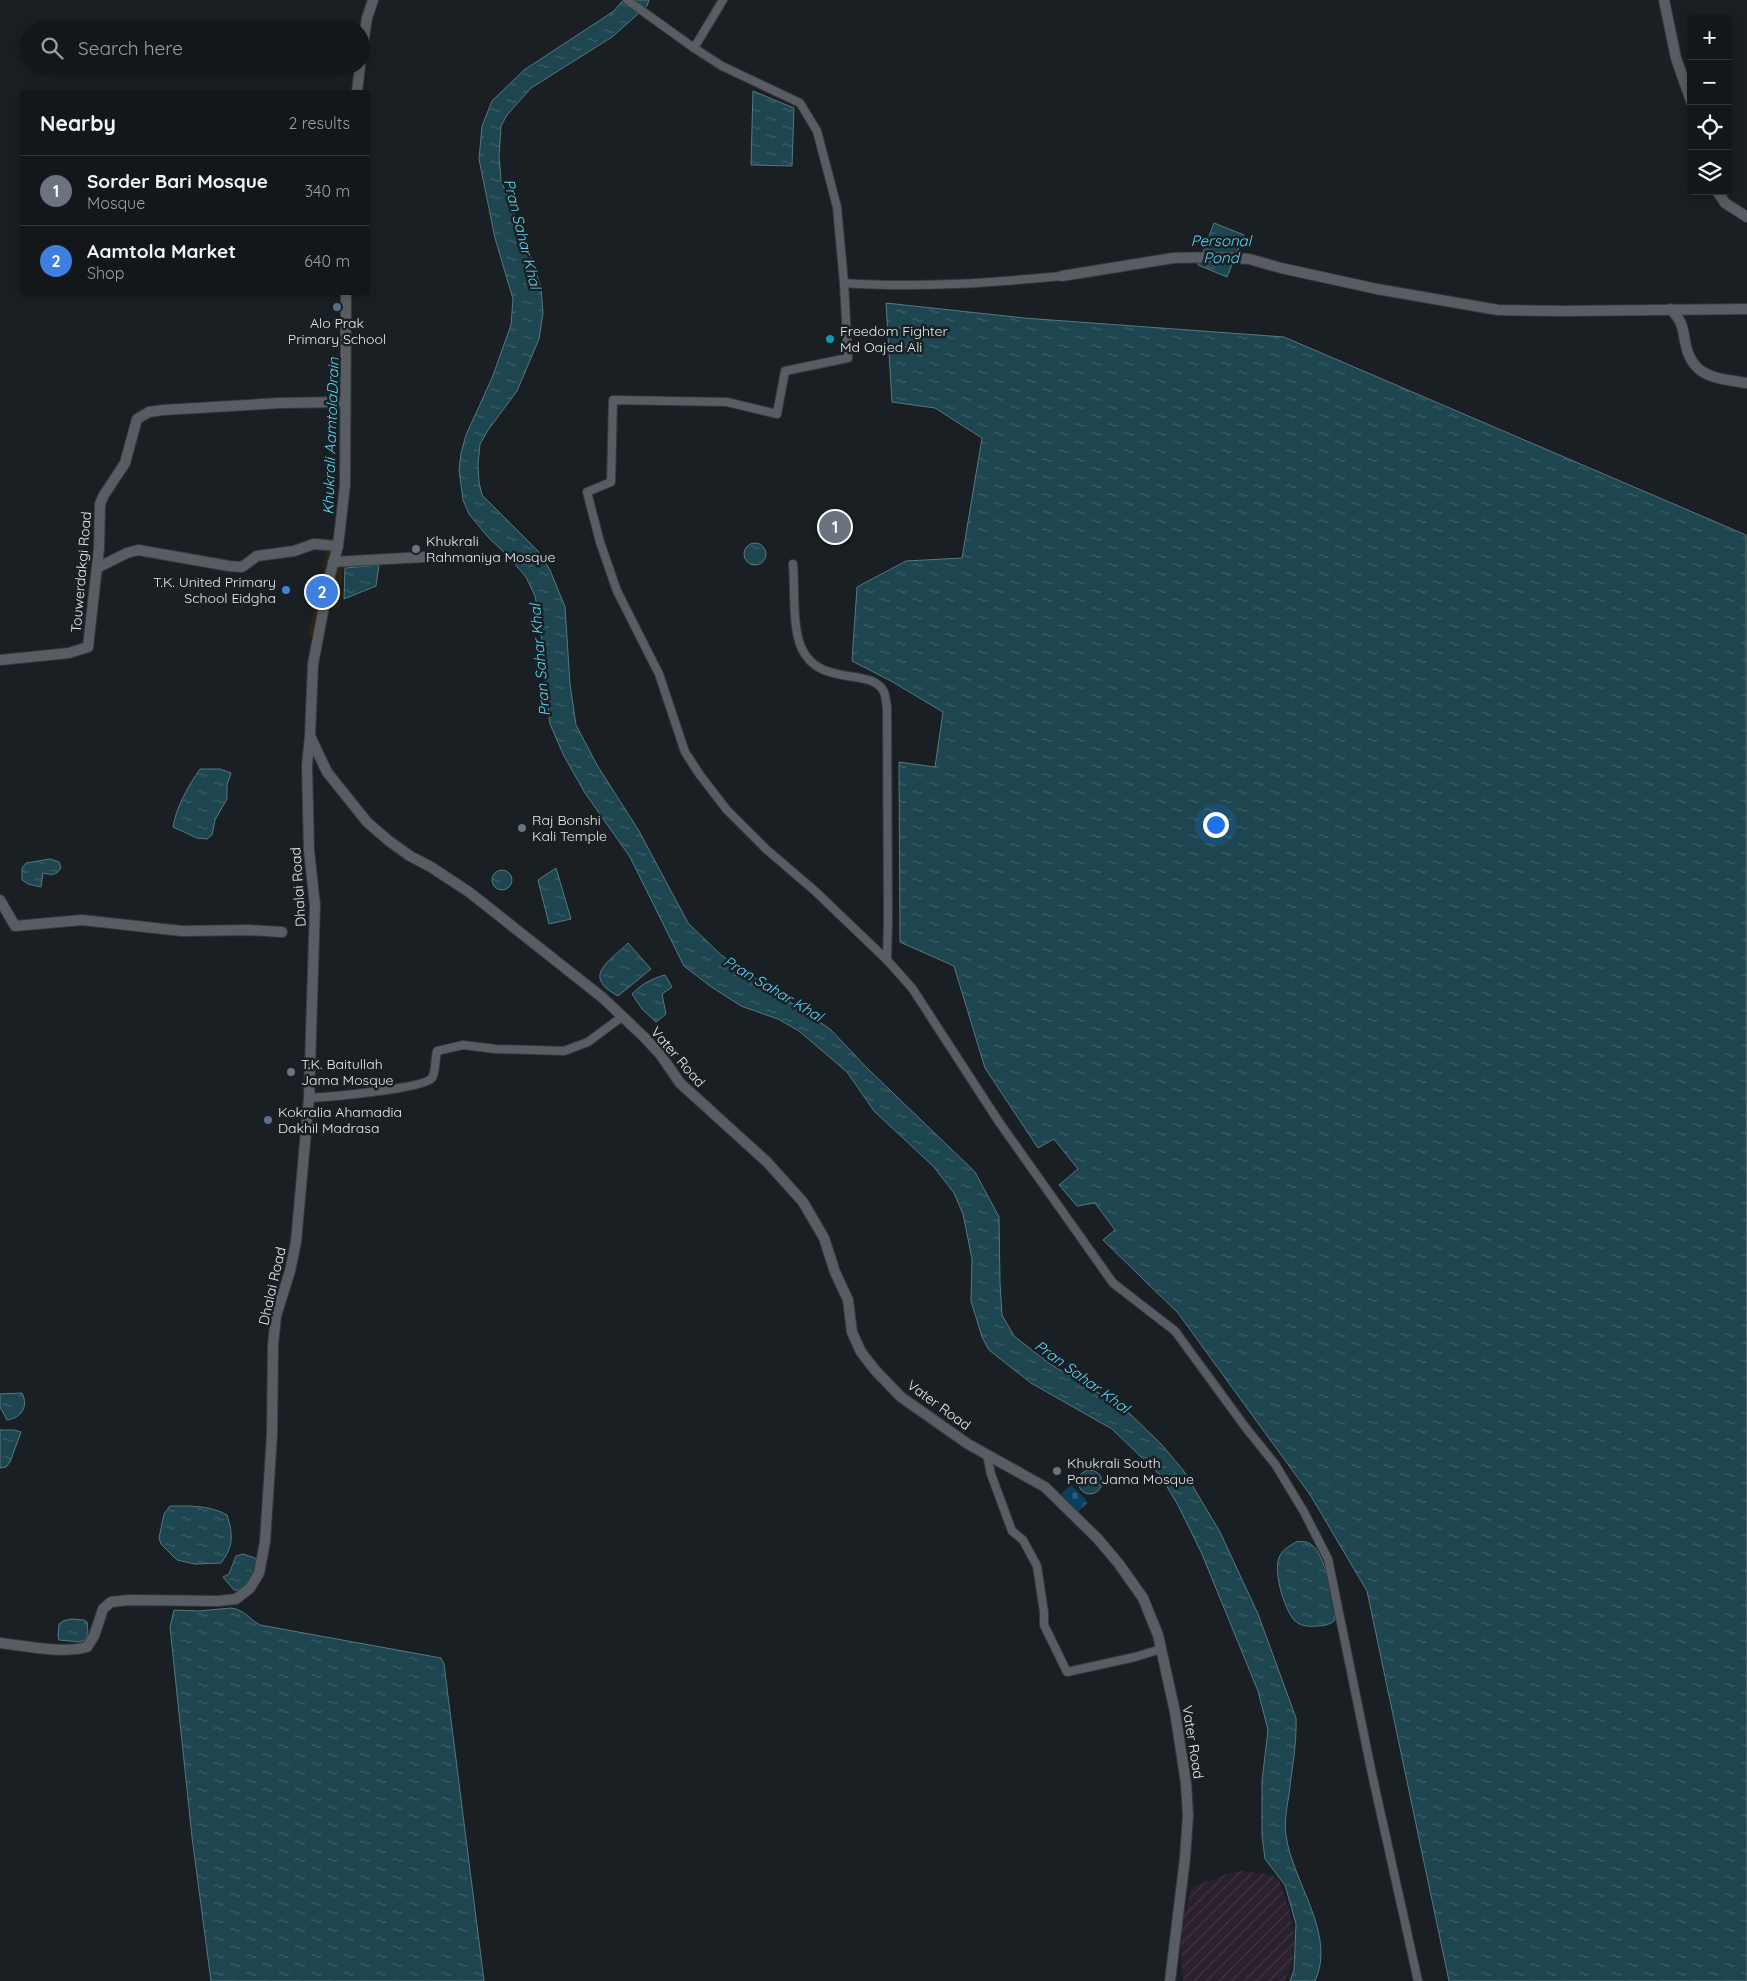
<!DOCTYPE html>
<meta charset="utf-8">
<style>
body{margin:0;font-family:Quicksand,sans-serif;background:#202427;color:#f1f3f6}
.controls{position:absolute;right:15px;top:15px;display:grid;overflow:hidden;border-radius:5px;box-shadow:0 2px 12px #0003}
.controls button{width:45px;height:45px;display:grid;place-items:center;padding:0;border:0;border-bottom:1px solid #323639;background:#13171a;color:#f1f3f6;font:25px sans-serif}
.you{position:absolute;left:1215px;top:824px;width:18px;height:18px;margin:-12px;border:4px solid #fff;border-radius:50%;background:#1a73e8;box-shadow:0 0 0 8px #1a73e833}
.badge{display:grid;place-items:center;width:32px;height:32px;border-radius:50%;background:#52ccd6;color:#fff;font-size:16px;font-weight:700}
.pin{position:absolute;translate:-50% -50%;border:2px solid #fff;box-shadow:0 1px 5px #0006}
.list{margin:0;padding:0;list-style:none}
h2{display:flex;justify-content:space-between;align-items:center;height:65px;margin:0;padding:0 20px;font-size:21px}
h2 small{font-size:16px;font-weight:400;color:#9d9fa2}
.list li{display:grid;grid-template-columns:32px 1fr auto;gap:15px;align-items:center;box-sizing:border-box;height:70px;padding:0 20px;border-top:1px solid #323639}
.list b{display:block;font-size:19px;white-space:nowrap}
.list p{margin:0;font-size:16px;white-space:nowrap;color:#9d9fa2}
.list em{font-size:16px;font-style:normal;color:#9d9fa2}
.icon{flex:none;width:28px;height:28px;fill:none;stroke:currentColor;stroke-width:2;stroke-linecap:round;stroke-linejoin:round}
.map{position:relative;flex:none;width:1747px;height:1981px;overflow:hidden}
.search{position:absolute;background:#13171a;box-shadow:0 2px 12px #0003;left:20px;top:20px;width:350px;height:55px;display:flex;align-items:center;gap:12px;box-sizing:border-box;padding:0 18px;border-radius:28px;color:#9d9fa2;font-size:19px}
.panel{position:absolute;background:#13171a;box-shadow:0 2px 12px #0003;left:20px;top:90px;width:350px;height:205px;border-radius:5px}
.map>svg:first-child{display:block}
.commercial{fill:#2e2314}
.industrial{fill:url(#industrial-furrows)}
.cemetery{fill:url(#cemetery-stones)}
.water{fill:url(#water-ripples);stroke:#597780}
.lines{fill:none;stroke-linecap:round;stroke-linejoin:round}
.minor-casing{stroke:#363a3d;stroke-width:10}
.tertiary-casing{stroke:#363a3d;stroke-width:12}
.minor{stroke:#575d62;stroke-width:8}
.tertiary{stroke:#575d62;stroke-width:10}
.service-dot{fill:#5c6f8a;stroke:#191f23;stroke-width:2}
.culture-dot{fill:#0f9aa8;stroke:#191f23;stroke-width:2}
.worship-dot{fill:#6b7280;stroke:#191f23;stroke-width:2}
.shop-dot{fill:#3f7fe0;stroke:#191f23;stroke-width:2}
.labels{text-anchor:middle;stroke-width:5;stroke-linejoin:round;paint-order:stroke}
.poi-label{font-size:14px;fill:#e6eaec;stroke:#191f23;text-anchor:start}
.street-label{font-size:14px;fill:#e6eaec;stroke:#191f23}
.water-label{font-size:15px;font-style:italic;fill:#55d9f9;stroke:#191f23}
</style>
<div class="map">
<svg width="1747" height="1981" viewBox="0 0 1747 1981">
<defs>
<pattern id="industrial-furrows" width="10" height="10" patternUnits="userSpaceOnUse" patternTransform="scale(1.25)"><rect width="10" height="10" fill="#2b202e"/><path d="M-1 1l2-2M0 10L10 0M9 11l2-2" fill="none" stroke="#403642"/></pattern>
<pattern id="cemetery-stones" width="16" height="16" patternUnits="userSpaceOnUse" patternTransform="scale(1.25)"><rect width="16" height="16" fill="#0a405f"/><path d="M2 7V4a2 2 0 0 1 4 0v3zM10 15v-3a2 2 0 0 1 4 0v3z" fill="#2e5c76"/></pattern>
<pattern id="water-ripples" width="26" height="14" patternUnits="userSpaceOnUse" patternTransform="scale(1.25)"><rect width="26" height="14" fill="#1d4651"/><path d="M2 4q2-2 4 0t4 0M15 11q2-2 4 0t4 0" fill="none" stroke="#3e616a"/></pattern>
</defs>
<rect width="100%" height="100%" fill="#191f23"/>
<!-- commercial -->
<g class="commercial">
<polygon points="328,546 336,548 315,637 308,635"/>
<polygon points="343,565 340,609 325,609 333,566"/>
</g>
<!-- industrial -->
<polygon class="industrial" points="1241,1871 1267,1874 1278,1878 1281,1885 1288,1906 1295,1937 1293,1960 1285,1981 1183,1981 1181,1948 1183,1918 1192,1887 1227,1874"/>
<!-- cemetery -->
<polygon class="cemetery" points="1071,1485 1088,1502 1075,1515 1057,1497"/>
<!-- water -->
<g class="water">
<path d="M 623,0 L 649,0 L 647,6 L 612,37 L 531,88 L 507,115 L 501,126 L 499,156 L 501,180 L 531,256 L 541,288 L 543,313 L 539,339 L 517,391 L 488,430 L 480,444 L 478,464 L 479,482 L 482,495 L 538,551 L 550,570 L 565,607 L 570,684 L 576,725 L 597,765 L 639,831 L 688,923 L 721,955 L 830,1029 L 868,1069 L 975,1172 L 999,1217 L 1000,1283 L 1002,1315 L 1014,1336 L 1050,1364 L 1124,1408 L 1162,1445 L 1183,1470 L 1220,1532 L 1232,1558 L 1258,1614 L 1296,1718 C 1297,1743 1292,1768 1289,1794 C 1287,1808 1284,1821 1286,1835 C 1292,1882 1337,1934 1315,1981 L 1290,1981 L 1294,1970 L 1296,1924 L 1285,1885 L 1265,1859 L 1262,1836 L 1262,1781 L 1268,1730 L 1258,1691 L 1202,1554 L 1178,1505 L 1160,1475 L 1112,1429 L 1031,1383 L 989,1350 L 982,1337 L 971,1301 L 972,1259 L 963,1214 L 954,1193 L 934,1167 L 874,1111 L 847,1072 L 799,1031 L 778,1019 L 741,1006 L 710,986 L 684,966 L 630,857 L 585,793 L 564,756 L 550,724 L 545,684 L 540,621 L 535,596 L 526,577 L 509,557 L 488,537 L 469,514 L 463,500 L 459,470 L 461,453 L 466,435 L 492,378 L 511,325 L 513,299 L 495,238 L 479,159 L 482,126 L 492,101 L 524,70 L 614,11 Z"/>
<polygon points="753,91 794,108 792,166 751,165"/>
<polygon points="1214,223 1244,235 1227,277 1198,265"/>
<polygon points="886,303 1024,318 1284,337 1746,535 1747,1981 1449,1981 1367,1591 1311,1496 1178,1313 1103,1240 1115,1230 1095,1203 1077,1206 1059,1185 1078,1169 1054,1139 1038,1148 985,1068 954,966 900,942 899,762 935,767 943,712 891,681 852,661 857,587 906,561 962,558 982,438 935,408 892,402"/>
<circle cx="755" cy="554" r="11"/>
<polygon points="379,565 376,586 344,599 345,568"/>
<path d="M 200,769 L 220,769 L 231,773 L 227,785 L 227,799 L 215,820 L 212,835 L 207,839 L 197,838 L 173,827 C 176,807 189,785 200,769 Z"/>
<path d="M 50,859 L 59,862 L 61,868 C 56,876 51,875 43,873 L 41,887 L 28,884 L 22,880 L 22,868 L 26,863 Z"/>
<polygon points="556,868 571,919 549,924 538,880"/>
<circle cx="502" cy="880" r="10"/>
<path d="M 628,943 L 651,969 L 618,996 C 581,976 609,962 628,943 Z"/>
<path d="M 665,975 L 672,987 L 662,994 L 666,1014 L 656,1022 L 642,1009 L 632,994 C 640,985 653,978 665,975 Z"/>
<path d="M 22,1393 C 29,1407 21,1418 7,1420 L 0,1407 L 0,1394 Z"/>
<polygon points="0,1430 14,1430 21,1432 10,1462 6,1467 0,1468"/>
<circle cx="1090" cy="1482" r="12"/>
<path d="M 170,1506 C 189,1506 210,1505 227,1515 C 233,1534 234,1546 221,1563 L 195,1564 L 177,1560 L 161,1544 L 159,1538 L 164,1514 Z"/>
<path d="M 1296,1542 C 1302,1541 1307,1541 1312,1545 C 1325,1555 1332,1596 1335,1613 L 1334,1621 C 1329,1625 1323,1626 1316,1626 C 1309,1627 1300,1626 1294,1620 C 1284,1608 1271,1567 1281,1554 C 1284,1549 1291,1545 1296,1542 Z"/>
<path d="M 243,1554 L 255,1558 C 258,1572 249,1590 234,1590 L 223,1577 L 229,1574 L 236,1556 Z"/>
<path d="M 231,1608 C 245,1610 249,1619 260,1625 L 441,1658 L 444,1664 L 446,1680 L 484,1981 L 211,1981 L 192,1837 L 170,1627 L 174,1610 L 199,1611 Z"/>
<polygon points="71,1619 84,1620 87,1622 88,1633 85,1640 80,1642 59,1640 58,1635 59,1624 63,1621"/>
</g>
<g class="lines">
<defs>
<g id="minor">
<path d="M 627,0 L 694,48 L 722,66 L 800,103 L 817,131 L 837,207 L 844,283 C 917,288 989,283 1062,276"/>
<polyline points="694,48 723,0"/>
<polyline points="844,283 848,358 785,371 777,414 727,402 613,400 611,482 587,492 600,542 617,591 659,674 685,752 700,775 727,810 766,849 815,891 887,960 912,988 999,1122 1113,1283 1175,1331 1246,1428 1275,1464 1304,1512 1328,1559 1372,1774 1418,1981"/>
<path d="M 793,564 C 795,588 792,625 801,647 C 819,689 872,666 884,692 C 886,697 886,703 887,707 L 888,920 L 887,960"/>
<path d="M 309,1098 C 327,1097 423,1089 432,1078 C 436,1071 435,1059 437,1051 L 463,1045 L 496,1049 L 564,1051 L 588,1042 L 623,1016"/>
<polyline points="987,1455 991,1474 1012,1531 1023,1540 1037,1566 1044,1612 1044,1625 1067,1672 1135,1657 1161,1649"/>
</g>
<g id="tertiary">
<polyline points="1664,0 1676,58 1691,101"/>
<polyline points="361,57 367,18 373,0"/>
<polyline points="357,92 360,66"/>
<polyline points="1717,191 1725,203 1747,217"/>
<polyline points="1062,276 1173,258 1221,257 1249,259 1281,268 1377,289 1498,310 1563,311 1747,309"/>
<path d="M 1671,309 C 1682,322 1682,324 1685,341 C 1691,378 1716,378 1747,383"/>
<polyline points="333,562 424,557"/>
<polyline points="97,568 127,553 138,550 229,566 242,567 257,556 294,551 314,544 338,546"/>
<polyline points="0,660 69,653 88,647 99,548 100,504 104,495 125,463 137,419 149,412 163,410 280,403 345,402"/>
<polyline points="310,736 327,772 367,822 389,841 410,856 431,867 469,892 603,998 643,1036 660,1054 680,1083 767,1162 803,1202 824,1238 835,1272 848,1300 852,1332 861,1352 875,1370 901,1397 968,1444 1045,1487 1098,1539 1119,1564 1143,1598 1158,1635 1175,1712 1186,1783 1188,1815 1185,1858 1170,1981"/>
<polyline points="0,900 15,926 82,920 182,931 249,930 282,932"/>
<path d="M 0,1643 C 27,1646 61,1654 87,1647 L 94,1636 L 103,1609 L 111,1602 L 129,1600 L 218,1601 L 236,1599 L 250,1588 L 259,1573 L 265,1542 L 272,1435 L 273,1345 L 276,1316 L 290,1271 L 296,1242 L 309,1098 L 315,905 L 309,851 L 307,765 L 310,736 L 313,664 L 330,575 L 338,546 L 345,485 L 346,292"/>
</g>
</defs>
<!-- minor casing -->
<use href="#minor" class="minor-casing"/>
<!-- tertiary casing -->
<use href="#tertiary" class="tertiary-casing"/>
<!-- minor -->
<use href="#minor" class="minor"/>
<!-- tertiary -->
<use href="#tertiary" class="tertiary"/>
</g>
<!-- markers -->
<g class="service-dot">
<circle cx="337" cy="307" r="5"/>
<circle cx="268" cy="1120" r="5"/>
</g>
<circle class="culture-dot" cx="830" cy="339" r="5"/>
<g class="worship-dot">
<circle cx="416" cy="549" r="5"/>
<circle cx="522" cy="828" r="5"/>
<circle cx="291" cy="1072" r="5"/>
<circle cx="1057" cy="1471" r="5"/>
</g>
<circle class="shop-dot" cx="286" cy="590" r="5"/>
<g class="labels">
<!-- poi labels -->
<g class="poi-label">
<text x="337" y="328" text-anchor="middle">Alo Prak<tspan x="337" dy="16">Primary School</tspan></text>
<text x="840" y="336">Freedom Fighter<tspan x="840" dy="16">Md Oajed Ali</tspan></text>
<text x="426" y="546">Khukrali<tspan x="426" dy="16">Rahmaniya Mosque</tspan></text>
<text x="276" y="587" text-anchor="end">T.K. United Primary<tspan x="276" dy="16">School Eidgha</tspan></text>
<text x="532" y="825">Raj Bonshi<tspan x="532" dy="16">Kali Temple</tspan></text>
<text x="301" y="1069">T.K. Baitullah<tspan x="301" dy="16">Jama Mosque</tspan></text>
<text x="278" y="1117">Kokralia Ahamadia<tspan x="278" dy="16">Dakhil Madrasa</tspan></text>
<text x="1067" y="1468">Khukrali South<tspan x="1067" dy="16">Para Jama Mosque</tspan></text>
</g>
<!-- street labels -->
<g class="street-label">
<text transform="translate(81 572) rotate(-85)" y="5">Touwerdakgi Road</text>
<text transform="translate(298 887) rotate(-94)" y="5">Dhalai Road</text>
<text transform="translate(678 1057) rotate(49)" y="5">Vater Road</text>
<text transform="translate(272 1286) rotate(-77)" y="5">Dhalai Road</text>
<text transform="translate(939 1405) rotate(36)" y="5">Vater Road</text>
<text transform="translate(1193 1742) rotate(81)" y="5">Vater Road</text>
</g>
<!-- water labels -->
<g class="water-label">
<text transform="translate(522 234) rotate(76)" y="5">Pran Sahar Khal</text>
<text x="1221" y="246">Personal<tspan x="1221" dy="17">Pond</tspan></text>
<text transform="translate(331 436) rotate(-88)" y="5">Khukrali AamtolaDrain</text>
<text transform="translate(540 660) rotate(-95)" y="5">Pran Sahar Khal</text>
<text transform="translate(773 989) rotate(31)" y="5">Pran Sahar Khal</text>
<text transform="translate(1082 1377) rotate(36)" y="5">Pran Sahar Khal</text>
</g>
</g>
</svg>
<div class="controls">
<button>+</button>
<button>−</button>
<button><svg class="icon" aria-label="locate" viewBox="0 0 24 24"><circle cx="12" cy="12" r="6"/><path d="M12 2v4M12 18v4M2 12h4M18 12h4"/></svg></button>
<button><svg class="icon" aria-label="layers" viewBox="0 0 24 24"><path d="M12 4l9 5-9 5-9-5zM3 14l9 5 9-5"/></svg></button>
</div>
<div class="you"></div>
<div class="pin badge" style="left:835px;top:527px;background:#6b7280">1</div>
<div class="pin badge" style="left:322px;top:592px;background:#3f7fe0">2</div>
<div class="search"><svg class="icon" aria-label="search" viewBox="0 0 24 24"><circle cx="10" cy="10" r="6"/><path d="M15 15l6 6"/></svg>Search here</div>
<section class="panel">
<h2>Nearby<small>2 results</small></h2>
<ul class="list">
<li><span class="badge" style="background:#6b7280">1</span><div><b>Sorder Bari Mosque</b><p>Mosque</p></div><em>340 m</em></li>
<li><span class="badge" style="background:#3f7fe0">2</span><div><b>Aamtola Market</b><p>Shop</p></div><em>640 m</em></li>
</ul>
</section>
</div>
